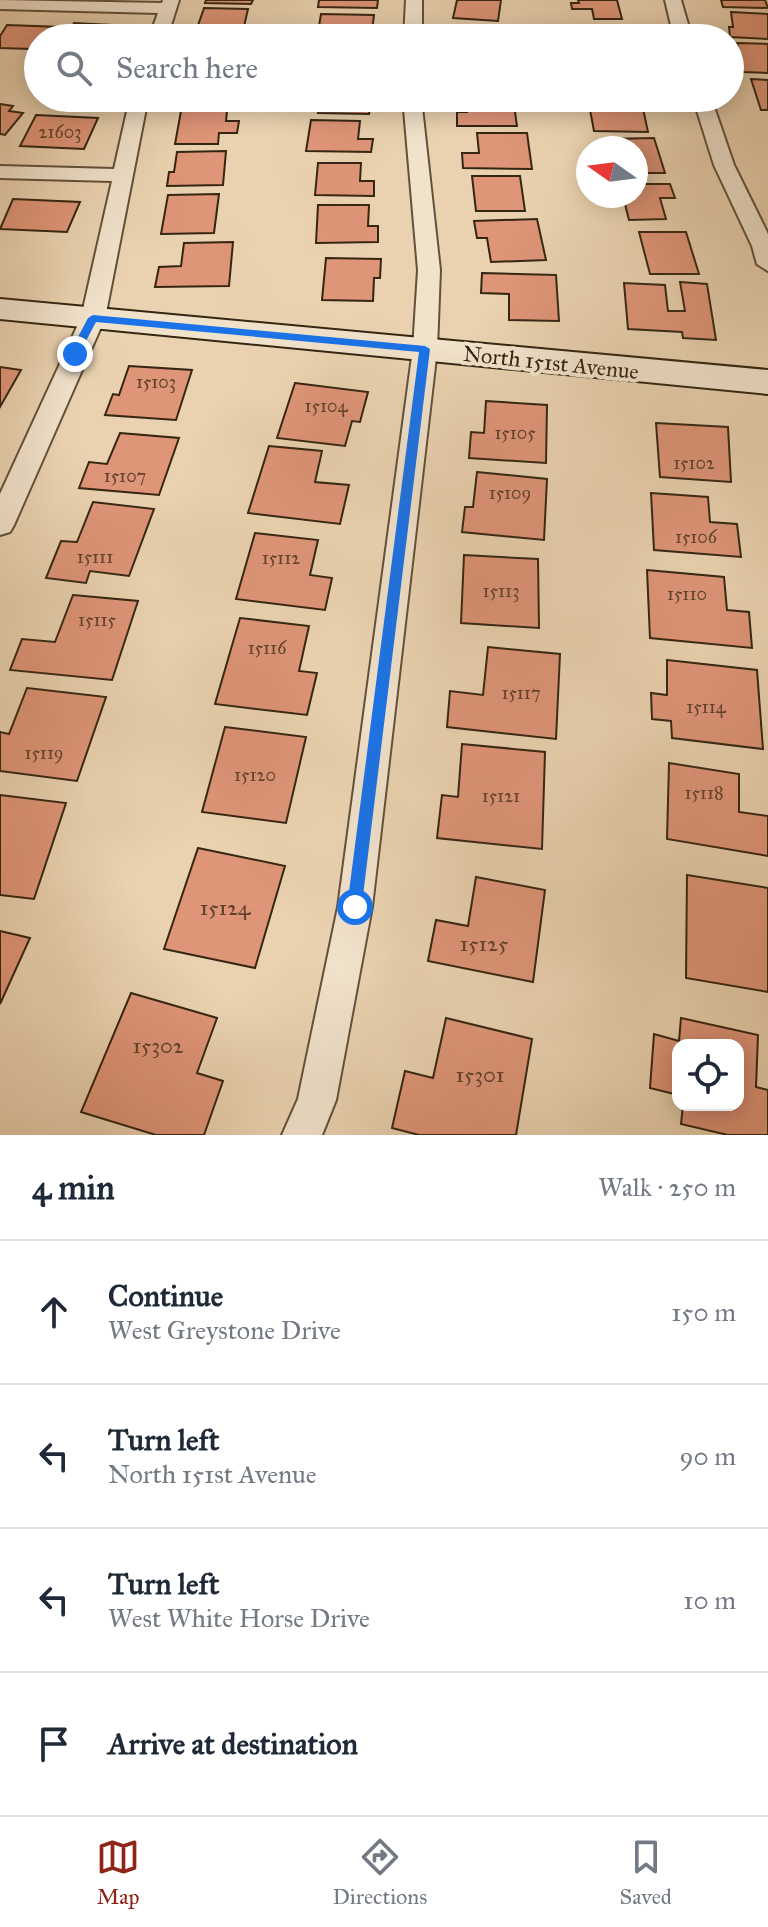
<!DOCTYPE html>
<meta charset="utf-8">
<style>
body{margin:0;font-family:"IM FELL Great Primer",serif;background:#f2f2f3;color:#1f2937}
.controls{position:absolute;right:24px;bottom:24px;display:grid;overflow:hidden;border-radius:16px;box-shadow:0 4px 20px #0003}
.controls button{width:72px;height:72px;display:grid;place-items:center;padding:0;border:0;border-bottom:2px solid #e0e1e3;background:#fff;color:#1f2937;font:40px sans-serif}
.compass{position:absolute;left:576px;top:136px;width:72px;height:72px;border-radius:50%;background:#fff;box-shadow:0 4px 20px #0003;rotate:284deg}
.stop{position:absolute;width:24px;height:24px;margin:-18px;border:6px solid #1a73e8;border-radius:50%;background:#fff}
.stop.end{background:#1a73e8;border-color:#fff;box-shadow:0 2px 8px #0008}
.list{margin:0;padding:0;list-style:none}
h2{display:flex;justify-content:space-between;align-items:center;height:104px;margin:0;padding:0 32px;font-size:34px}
h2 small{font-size:26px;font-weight:400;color:#747a83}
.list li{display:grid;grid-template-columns:52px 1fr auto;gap:24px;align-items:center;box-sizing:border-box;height:144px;padding:0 32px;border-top:2px solid #e0e1e3}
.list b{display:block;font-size:30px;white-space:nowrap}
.list p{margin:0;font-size:26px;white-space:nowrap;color:#747a83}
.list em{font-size:26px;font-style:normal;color:#747a83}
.icon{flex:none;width:44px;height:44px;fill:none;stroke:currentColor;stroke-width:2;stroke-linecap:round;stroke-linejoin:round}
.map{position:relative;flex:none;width:768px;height:1135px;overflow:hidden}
.search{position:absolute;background:#fff;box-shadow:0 4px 20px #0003;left:24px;right:24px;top:24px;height:88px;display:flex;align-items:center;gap:20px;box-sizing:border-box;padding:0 28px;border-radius:44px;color:#747a83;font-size:30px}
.sheet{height:680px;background:#fff}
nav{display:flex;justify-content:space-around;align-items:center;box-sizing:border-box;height:112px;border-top:2px solid #e0e1e3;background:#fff;font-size:22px;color:#747a83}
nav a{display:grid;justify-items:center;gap:4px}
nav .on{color:#8f2418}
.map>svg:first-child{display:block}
.building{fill:#df9578;stroke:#352612;stroke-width:2}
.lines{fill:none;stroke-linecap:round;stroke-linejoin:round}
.street-casing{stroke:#62513a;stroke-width:4}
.secondary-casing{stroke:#352612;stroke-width:4}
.street{fill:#f1e2cc;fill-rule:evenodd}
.secondary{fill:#f1e2cc;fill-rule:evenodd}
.route{fill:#1a73e8}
.labels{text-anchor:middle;stroke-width:8;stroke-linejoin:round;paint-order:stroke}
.number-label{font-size:18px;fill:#60422c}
.street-label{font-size:22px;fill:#352612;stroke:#f1e2cc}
.near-number-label{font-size:22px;fill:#60422c}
</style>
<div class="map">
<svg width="768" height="1135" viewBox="0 0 768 1135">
<rect width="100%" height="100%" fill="#ead2b0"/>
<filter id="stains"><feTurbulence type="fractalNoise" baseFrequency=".0025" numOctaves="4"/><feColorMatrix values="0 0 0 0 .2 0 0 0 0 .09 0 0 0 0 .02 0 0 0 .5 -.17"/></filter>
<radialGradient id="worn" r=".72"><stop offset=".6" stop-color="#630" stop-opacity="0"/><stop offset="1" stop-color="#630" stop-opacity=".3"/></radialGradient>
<!-- building -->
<g class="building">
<polygon points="206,0 253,0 251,4 205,3"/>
<polygon points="319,0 378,0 377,8 318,7"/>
<polygon points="457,0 501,0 498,21 453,18"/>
<polygon points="578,0 617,0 622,19 594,19 592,9 572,9 571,3 579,3"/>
<polygon points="721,0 765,0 768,8 723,7"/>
<polygon points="204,8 248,9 242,35 195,34"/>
<polygon points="731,12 768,14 768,39 730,37 729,27 733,27"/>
<polygon points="321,14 374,15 371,38 317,38"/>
<polygon points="74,23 130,26 124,38 66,38"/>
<polygon points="7,25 61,27 54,38 38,38 38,43 34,43 31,49 0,48 0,36"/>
<polygon points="457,25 493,26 493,38 456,38"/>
<polygon points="581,28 622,29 624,38 582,38"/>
<polygon points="737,43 768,44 768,73 743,72"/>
<polygon points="751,79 768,80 768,110 761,110"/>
<polygon points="184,98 223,98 221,104 183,104"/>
<polygon points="320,98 371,98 369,114 318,113"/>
<polygon points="466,98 513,98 517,126 457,126 457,112 467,112"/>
<polygon points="588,99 641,99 648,132 594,131"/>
<polygon points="0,104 13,106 9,111 23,113 5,135 0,134"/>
<polygon points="181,111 227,111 226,121 239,121 237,133 219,133 218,144 175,144"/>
<polygon points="36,115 98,118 84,149 20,146"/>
<polygon points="311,120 360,121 358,139 373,139 371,152 306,151"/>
<polygon points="477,133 527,133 532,169 463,168 462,153 479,153"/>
<polygon points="654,138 665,173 636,173 636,148 613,148 610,139"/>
<polygon points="226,151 223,185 167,186 169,172 174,172 177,152"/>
<polygon points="318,163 361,163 360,181 374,181 374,196 315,195"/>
<polygon points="472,176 520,176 525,211 476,211"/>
<polygon points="636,184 670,184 675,198 660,198 666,219 629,220 623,196 636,196"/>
<polygon points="219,194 214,233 161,234 168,195"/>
<polygon points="13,199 80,202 67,232 0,229"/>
<polygon points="318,205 369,205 368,226 378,226 378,242 316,243"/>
<polygon points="537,219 546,260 491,262 487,238 477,238 474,221"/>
<polygon points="639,232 686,232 699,274 650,274"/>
<polygon points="233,242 229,286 155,287 159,267 181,266 184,243"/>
<polygon points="326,258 381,259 380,278 374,278 373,301 322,300"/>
<polygon points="482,273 556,275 559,321 509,320 509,294 481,293"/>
<polygon points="680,282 707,284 716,340 683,338 682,332 628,329 624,283 665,285 668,311 685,311"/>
<polygon points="129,366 192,370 176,420 105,415 113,394 119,395"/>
<polygon points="0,367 21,370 0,407"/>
<polygon points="295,383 368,392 360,422 352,421 345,446 277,438"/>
<polygon points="486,401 547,405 546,463 469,458 471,432 484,433"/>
<polygon points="656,423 728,427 731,482 660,477"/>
<polygon points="120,433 179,438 159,495 79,488 89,462 107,464"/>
<polygon points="269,446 322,451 315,482 349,485 340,524 248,513"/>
<polygon points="477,472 547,479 544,540 462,532 465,507 473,507"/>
<polygon points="651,493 708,497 710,522 737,524 741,557 654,550"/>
<polygon points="93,502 154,509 129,576 90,571 86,583 46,578 61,541 77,542"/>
<polygon points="255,533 318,540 310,575 332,578 325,610 236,599"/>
<polygon points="464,555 538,559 539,628 461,623"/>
<polygon points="647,570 724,577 727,610 749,612 752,648 650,638"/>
<polygon points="73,595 138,601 112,680 10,670 22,639 55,642"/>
<polygon points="240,618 309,626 299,671 317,673 307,715 215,704"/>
<polygon points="488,647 560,654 556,739 447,727 450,691 483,695"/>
<polygon points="667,660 757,670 763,749 672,738 671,721 652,719 651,693 667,695"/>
<polygon points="27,688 106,697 77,781 0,771 0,732 9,734"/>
<polygon points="225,727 306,737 286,823 202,812"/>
<polygon points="462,744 545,752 542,849 437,838 442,795 458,797"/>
<polygon points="669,763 739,774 739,812 768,816 768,856 667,839"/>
<polygon points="0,795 66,803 34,899 0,895"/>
<polygon points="198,848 285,866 255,968 164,949"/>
<polygon points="687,875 768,888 768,992 686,978"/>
<polygon points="476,877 545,890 533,982 428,961 436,920 468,926"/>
<polygon points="0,931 30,938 0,1004"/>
<polygon points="131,993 217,1018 197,1073 223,1081 204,1135 156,1135 81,1112"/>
<polygon points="446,1018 532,1039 516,1135 419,1135 392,1128 405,1071 433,1078"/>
<polygon points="681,1018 758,1035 756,1087 768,1090 768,1135 728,1135 681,1124 683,1105 738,1105 738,1045 678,1045 678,1095 650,1088 654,1034 679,1041"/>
</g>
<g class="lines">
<defs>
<g id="street">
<polygon points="0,0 162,3 163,0 179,0 167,38 149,38 158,13 0,9"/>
<polygon points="406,0 422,0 422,38 404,38"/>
<polygon points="665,0 681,0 692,38 674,38"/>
<polygon points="130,98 148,98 105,318 14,525 10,532 0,535 0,494 81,318 112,181 0,178 0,166 114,169"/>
<polygon points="403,98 421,98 440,270 437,349 372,907 336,1100 322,1135 282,1135 298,1099 338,907 413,349 418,270"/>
<polygon points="693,98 711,98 734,165 768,234 768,271 757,264 752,246 714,165"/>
</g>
<polygon id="secondary" points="0,299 768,370 768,394 0,319"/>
</defs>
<!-- street casing -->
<use href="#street" class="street-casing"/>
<!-- secondary casing -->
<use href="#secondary" class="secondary-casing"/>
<!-- street -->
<use href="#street" class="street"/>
<!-- secondary -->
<use href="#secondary" class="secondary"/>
</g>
<!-- route -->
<polygon class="route" points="93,315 425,346 430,349 361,912 355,914 347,907 419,352 96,322 78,356 71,356 69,354 88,318"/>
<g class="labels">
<!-- number labels -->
<g class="number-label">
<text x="60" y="138">21603</text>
<text x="156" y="388">15103</text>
<text x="326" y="412">15104</text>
<text x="515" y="439">15105</text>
<text x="694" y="469">15102</text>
<text x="125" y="482">15107</text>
<text x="510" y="499">15109</text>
<text x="696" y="543">15106</text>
<text x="95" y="563">15111</text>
<text x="281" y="564">15112</text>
<text x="501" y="597">15113</text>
<text x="687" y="600">15110</text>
<text x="97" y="626">15115</text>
<text x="267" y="654">15116</text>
<text x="521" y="699">15117</text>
<text x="706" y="713">15114</text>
<text x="44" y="759">15119</text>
<text x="255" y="781">15120</text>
<text x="704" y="799">15118</text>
<text x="501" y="802">15121</text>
</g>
<!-- street labels -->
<g class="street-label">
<text transform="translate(551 362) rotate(6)" y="8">North 151st Avenue</text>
</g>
<!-- near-number labels -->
<g class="near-number-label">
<text x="225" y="915">15124</text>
<text x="484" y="951">15125</text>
<text x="158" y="1053">15302</text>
<text x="480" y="1082">15301</text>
</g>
</g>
<rect width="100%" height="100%" filter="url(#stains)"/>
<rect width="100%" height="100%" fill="url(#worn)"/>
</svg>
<div class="controls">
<button><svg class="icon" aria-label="locate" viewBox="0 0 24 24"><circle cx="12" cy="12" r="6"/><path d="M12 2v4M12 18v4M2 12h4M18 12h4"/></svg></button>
</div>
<svg class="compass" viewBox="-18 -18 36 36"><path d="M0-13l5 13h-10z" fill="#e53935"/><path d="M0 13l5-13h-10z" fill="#747a83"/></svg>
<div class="stop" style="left:355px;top:907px"></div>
<div class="stop end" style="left:75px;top:354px"></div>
<div class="search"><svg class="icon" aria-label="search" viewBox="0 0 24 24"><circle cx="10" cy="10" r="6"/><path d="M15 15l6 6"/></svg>Search here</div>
</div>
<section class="sheet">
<h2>4 min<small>Walk · 250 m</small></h2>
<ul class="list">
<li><svg class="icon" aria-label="ahead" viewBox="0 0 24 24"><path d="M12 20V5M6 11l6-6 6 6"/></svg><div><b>Continue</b><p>West Greystone Drive</p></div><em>150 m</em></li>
<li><svg class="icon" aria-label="left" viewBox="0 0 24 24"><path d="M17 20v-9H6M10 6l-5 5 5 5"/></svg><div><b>Turn left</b><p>North 151st Avenue</p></div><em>90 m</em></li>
<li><svg class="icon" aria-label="left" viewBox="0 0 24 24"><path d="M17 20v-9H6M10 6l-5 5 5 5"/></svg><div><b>Turn left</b><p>West White Horse Drive</p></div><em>10 m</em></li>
<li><svg class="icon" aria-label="arrive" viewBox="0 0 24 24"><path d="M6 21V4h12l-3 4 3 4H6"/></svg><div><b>Arrive at destination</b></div></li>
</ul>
</section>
<nav>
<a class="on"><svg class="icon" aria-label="map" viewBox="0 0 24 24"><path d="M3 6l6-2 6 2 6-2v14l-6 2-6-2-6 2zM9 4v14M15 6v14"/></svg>Map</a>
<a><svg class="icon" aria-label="directions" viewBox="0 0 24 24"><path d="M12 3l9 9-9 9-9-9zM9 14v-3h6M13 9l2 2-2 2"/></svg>Directions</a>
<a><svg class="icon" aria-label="saved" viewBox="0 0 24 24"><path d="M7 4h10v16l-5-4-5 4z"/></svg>Saved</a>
</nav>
